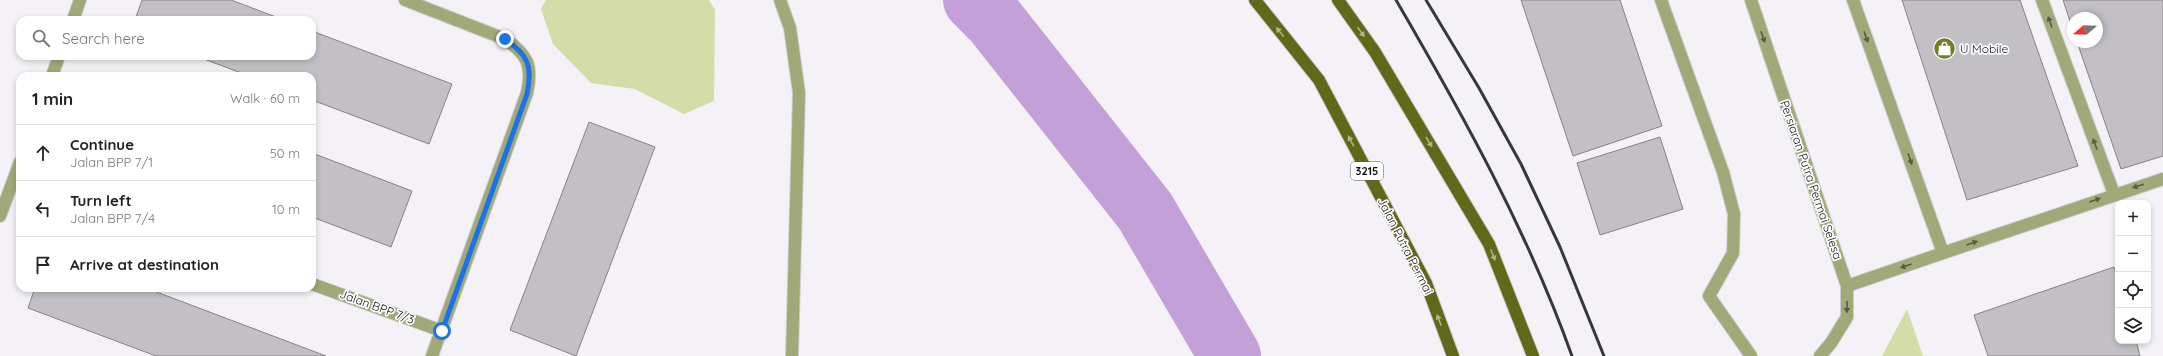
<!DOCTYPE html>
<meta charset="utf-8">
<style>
body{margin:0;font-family:Quicksand,sans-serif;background:#f2f2f2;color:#222}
.controls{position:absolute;right:12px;bottom:12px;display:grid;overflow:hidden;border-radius:8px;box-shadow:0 2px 6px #0003}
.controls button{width:36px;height:36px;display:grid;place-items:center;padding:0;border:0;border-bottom:1px solid #e0e0e0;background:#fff;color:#222;font:20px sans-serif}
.compass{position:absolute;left:2067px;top:12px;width:36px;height:36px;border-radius:50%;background:#fff;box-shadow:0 2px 6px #0003;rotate:251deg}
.stop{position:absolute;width:12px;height:12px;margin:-9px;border:3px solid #1a73e8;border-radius:50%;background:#fff}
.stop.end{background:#1a73e8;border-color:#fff;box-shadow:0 1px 4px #0008}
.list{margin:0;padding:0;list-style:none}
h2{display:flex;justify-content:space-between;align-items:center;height:52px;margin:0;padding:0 16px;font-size:17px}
h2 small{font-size:13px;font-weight:400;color:#767676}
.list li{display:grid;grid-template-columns:26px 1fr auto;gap:12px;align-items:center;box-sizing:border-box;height:56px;padding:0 16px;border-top:1px solid #e0e0e0}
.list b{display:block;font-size:15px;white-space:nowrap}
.list p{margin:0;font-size:13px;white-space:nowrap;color:#767676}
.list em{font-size:13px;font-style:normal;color:#767676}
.icon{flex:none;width:22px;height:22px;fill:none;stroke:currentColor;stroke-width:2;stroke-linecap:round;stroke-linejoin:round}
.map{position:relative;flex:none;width:2163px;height:356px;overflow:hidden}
.search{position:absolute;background:#fff;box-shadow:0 2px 6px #0003;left:16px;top:16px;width:300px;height:44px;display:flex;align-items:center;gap:10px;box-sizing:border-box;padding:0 14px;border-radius:12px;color:#767676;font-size:15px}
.panel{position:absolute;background:#fff;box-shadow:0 2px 6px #0003;left:16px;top:72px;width:300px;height:220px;border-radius:12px}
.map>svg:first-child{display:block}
.green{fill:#d4dca8}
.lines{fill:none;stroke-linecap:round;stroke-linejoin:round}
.river{stroke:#c4a0d9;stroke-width:62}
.building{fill:#c3c0c5;stroke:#858387}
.minor-casing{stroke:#d0ced2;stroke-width:14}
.major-casing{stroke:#d0ced2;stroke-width:14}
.minor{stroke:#a2a979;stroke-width:12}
.major{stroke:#616819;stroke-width:12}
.rail{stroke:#38373a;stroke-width:3}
.oneway{fill:#595c45}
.oneway2{fill:#b0b48c}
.route{stroke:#1a73e8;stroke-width:5}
.labels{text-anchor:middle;stroke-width:3.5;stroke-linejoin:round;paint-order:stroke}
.shield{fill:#fff;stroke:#585758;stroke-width:1}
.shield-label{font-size:11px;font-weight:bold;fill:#100f11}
.poi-label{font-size:12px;fill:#100f11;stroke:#fff;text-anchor:start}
.street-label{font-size:12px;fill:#100f11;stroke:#fff}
</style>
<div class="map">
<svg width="2163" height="356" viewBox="0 0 2163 356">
<rect width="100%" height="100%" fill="#f5f2f7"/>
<!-- green -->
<g class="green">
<polygon points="546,0 709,0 715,10 714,101 684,114 635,89 591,83 553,44 541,9"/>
<polygon points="1907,309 1923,356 1882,356"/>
</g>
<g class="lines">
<!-- river -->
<polyline class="river" points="974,0 994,20 1145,211 1230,356"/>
</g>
<!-- building -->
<g class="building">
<polygon points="142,0 231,0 284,20 135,20"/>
<polygon points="1521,0 1620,0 1662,126 1573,156"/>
<polygon points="1902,0 2020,0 2078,166 1967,200"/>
<polygon points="2063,0 2163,0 2163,156 2121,169 2077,42 2097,42 2097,18 2073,18 2073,30"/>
<polygon points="312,31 452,84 429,144 312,100 312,76 249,76 196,56 312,56"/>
<polygon points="589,122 655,147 576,356 510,330"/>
<polygon points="1660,137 1683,209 1600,235 1577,163"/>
<polygon points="312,153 412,191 391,247 312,217"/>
<polygon points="2114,267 2118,282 2118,341 2136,341 2140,356 1988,356 1974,315"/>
<polygon points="35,288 146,288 326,356 156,356 28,308"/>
</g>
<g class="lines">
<defs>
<g id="minor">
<path d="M 405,0 L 505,39 C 528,55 533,66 527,93 L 432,356"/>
<polyline points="780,0 790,28 799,93 792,356"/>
<polyline points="1661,0 1723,172 1734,214 1733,253 1709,296 1751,356"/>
<polyline points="1751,0 1847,286 1847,317 1831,343 1820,356"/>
<polyline points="1853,0 1943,253 2163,179"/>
<polyline points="2042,0 2114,194"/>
<polyline points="73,20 80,0"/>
<polyline points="52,76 59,56"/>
<polyline points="0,216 20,162"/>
<polyline points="312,284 442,331"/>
<polyline points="1847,286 1943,253"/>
</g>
<g id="major">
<polyline points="1255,0 1319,80 1426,283 1453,356"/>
<polyline points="1338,0 1375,52 1489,244 1533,356"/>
</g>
</defs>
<!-- minor casing -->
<use href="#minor" class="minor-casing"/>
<!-- major casing -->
<use href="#major" class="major-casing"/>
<!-- minor -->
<use href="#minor" class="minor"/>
<!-- major -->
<use href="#major" class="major"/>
<!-- rail -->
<g class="rail">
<path d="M 1396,0 C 1463,115 1527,230 1572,356"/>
<polyline points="1426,0 1479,88 1521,164 1560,247 1604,356"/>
</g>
</g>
<!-- one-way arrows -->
<defs><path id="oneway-solid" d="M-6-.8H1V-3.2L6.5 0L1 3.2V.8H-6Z"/></defs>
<g class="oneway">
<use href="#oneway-solid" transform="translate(2050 22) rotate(-110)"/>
<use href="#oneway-solid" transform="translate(1763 37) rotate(71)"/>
<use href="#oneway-solid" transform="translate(1866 37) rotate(71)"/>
<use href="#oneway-solid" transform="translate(2095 144) rotate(-110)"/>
<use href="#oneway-solid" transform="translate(1910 159) rotate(71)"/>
<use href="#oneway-solid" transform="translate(2138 186) rotate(163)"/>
<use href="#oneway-solid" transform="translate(2095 200) rotate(-19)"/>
<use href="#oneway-solid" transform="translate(1972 243) rotate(-19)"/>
<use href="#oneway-solid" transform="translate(1906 266) rotate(161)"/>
<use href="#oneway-solid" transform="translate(1847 307) rotate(91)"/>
</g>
<g class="oneway2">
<use href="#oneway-solid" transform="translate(1280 32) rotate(-128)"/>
<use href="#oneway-solid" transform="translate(1361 32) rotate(55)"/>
<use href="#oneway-solid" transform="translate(1351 141) rotate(-118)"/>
<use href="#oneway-solid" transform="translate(1429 142) rotate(59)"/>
<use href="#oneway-solid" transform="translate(1493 255) rotate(68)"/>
<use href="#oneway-solid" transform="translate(1439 320) rotate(-111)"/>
</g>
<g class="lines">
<!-- route -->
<path class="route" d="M 442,331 L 527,94 C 533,66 528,55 505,39"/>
</g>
<!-- icons -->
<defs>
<symbol id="shop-disc" viewBox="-11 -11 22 22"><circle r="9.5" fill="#747d28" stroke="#fff"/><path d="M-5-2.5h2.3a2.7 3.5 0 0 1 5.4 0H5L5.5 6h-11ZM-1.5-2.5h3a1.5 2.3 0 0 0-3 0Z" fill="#fff"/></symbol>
</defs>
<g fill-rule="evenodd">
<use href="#shop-disc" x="1932" y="36" width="25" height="25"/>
</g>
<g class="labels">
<!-- shield labels -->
<rect class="shield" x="1351" y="162" width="32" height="18" rx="3"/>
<g class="shield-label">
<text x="1367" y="175">3215</text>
</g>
<!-- poi labels -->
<g class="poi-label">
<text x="1960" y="53">U Mobile</text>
</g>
<!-- street labels -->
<g class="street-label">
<text transform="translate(1811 180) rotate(71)" y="4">Persiaran Putra Permai Selesa</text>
<text transform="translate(1405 246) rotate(63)" y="4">Jalan Putra Permai</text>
<text transform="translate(377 307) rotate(20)" y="4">Jalan BPP 7/3</text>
</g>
</g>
</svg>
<div class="controls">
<button>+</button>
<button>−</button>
<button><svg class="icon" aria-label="locate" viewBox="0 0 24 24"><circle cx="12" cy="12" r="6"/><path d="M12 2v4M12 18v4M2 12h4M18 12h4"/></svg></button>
<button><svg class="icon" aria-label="layers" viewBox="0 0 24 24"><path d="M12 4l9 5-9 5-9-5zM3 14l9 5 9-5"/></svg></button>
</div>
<svg class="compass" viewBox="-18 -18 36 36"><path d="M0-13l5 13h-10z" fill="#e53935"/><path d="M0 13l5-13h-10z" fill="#767676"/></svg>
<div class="stop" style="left:442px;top:331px"></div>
<div class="stop end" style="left:505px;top:39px"></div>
<div class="search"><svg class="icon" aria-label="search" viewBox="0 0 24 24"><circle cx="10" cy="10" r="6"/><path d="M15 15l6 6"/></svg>Search here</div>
<section class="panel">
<h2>1 min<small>Walk · 60 m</small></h2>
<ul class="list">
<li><svg class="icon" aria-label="ahead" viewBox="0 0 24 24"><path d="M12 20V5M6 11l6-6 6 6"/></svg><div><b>Continue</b><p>Jalan BPP 7/1</p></div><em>50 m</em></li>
<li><svg class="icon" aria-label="left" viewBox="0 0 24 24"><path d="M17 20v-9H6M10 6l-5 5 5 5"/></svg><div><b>Turn left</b><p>Jalan BPP 7/4</p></div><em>10 m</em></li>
<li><svg class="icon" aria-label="arrive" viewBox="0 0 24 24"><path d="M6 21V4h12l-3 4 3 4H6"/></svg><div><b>Arrive at destination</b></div></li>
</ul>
</section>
</div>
